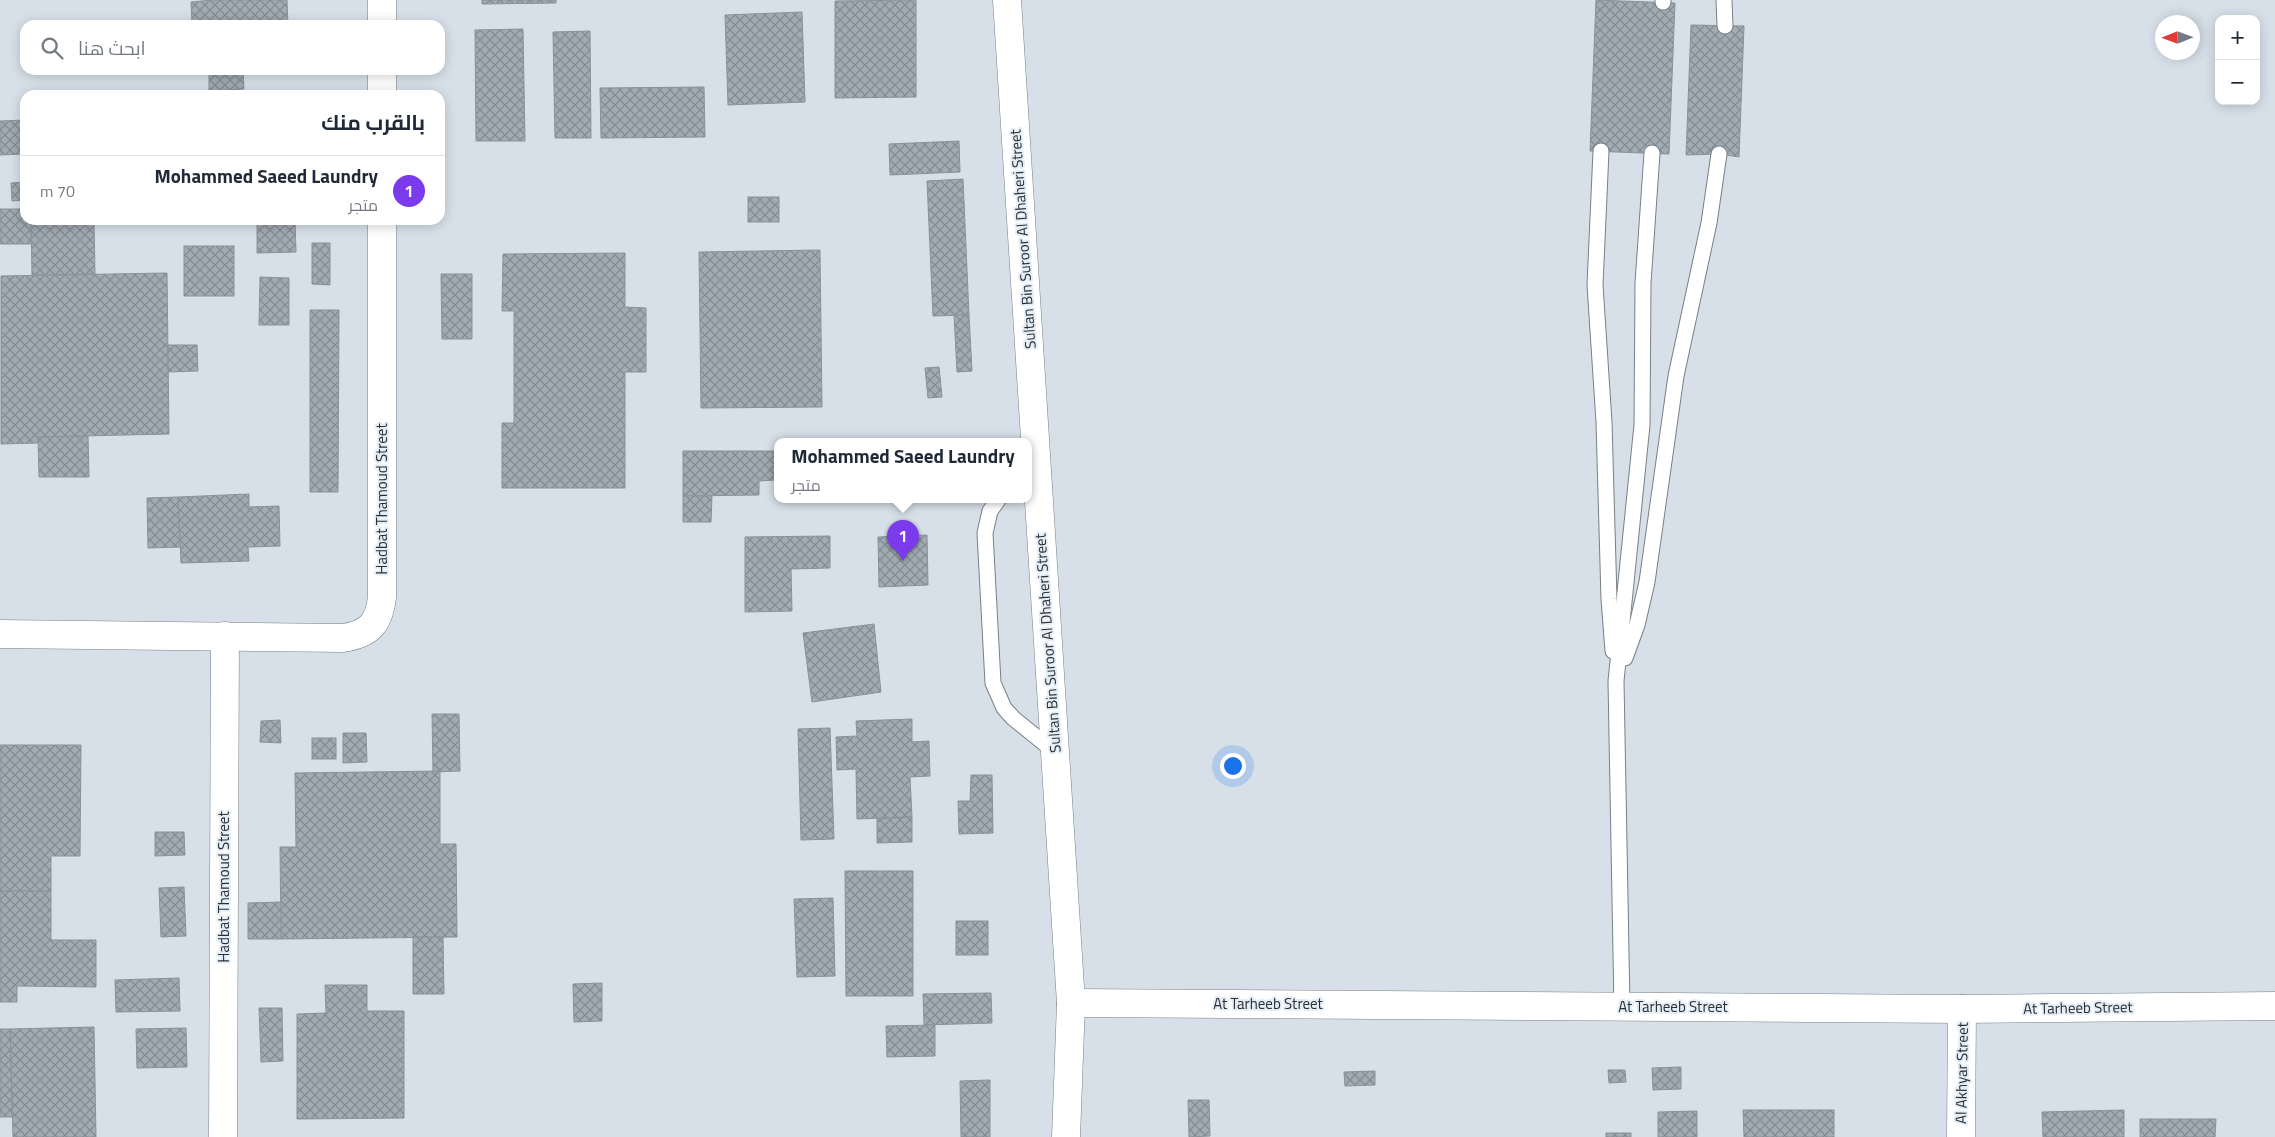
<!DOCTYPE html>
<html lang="ar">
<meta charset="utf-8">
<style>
body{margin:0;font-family:"Titillium Web",Cairo,sans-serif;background:#f2f2f3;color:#1f2937;direction:rtl}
.controls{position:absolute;right:15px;top:15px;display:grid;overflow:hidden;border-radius:10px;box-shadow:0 2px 12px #0003}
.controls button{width:45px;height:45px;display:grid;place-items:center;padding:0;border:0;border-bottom:1px solid #e0e1e3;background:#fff;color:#1f2937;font:25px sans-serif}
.compass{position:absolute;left:2155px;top:15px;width:45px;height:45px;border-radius:50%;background:#fff;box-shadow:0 2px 12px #0003;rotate:269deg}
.you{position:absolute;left:1232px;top:765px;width:18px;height:18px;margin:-12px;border:4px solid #fff;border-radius:50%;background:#1a73e8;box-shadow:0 0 0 8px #1a73e833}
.badge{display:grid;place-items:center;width:32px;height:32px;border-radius:50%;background:#7c3aed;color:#fff;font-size:16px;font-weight:700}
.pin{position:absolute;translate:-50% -41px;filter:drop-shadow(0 1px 2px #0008)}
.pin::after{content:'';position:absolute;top:26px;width:18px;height:15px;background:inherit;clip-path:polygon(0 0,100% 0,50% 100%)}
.popup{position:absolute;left:774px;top:438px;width:258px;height:65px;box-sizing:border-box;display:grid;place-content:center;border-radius:10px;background:#fff;filter:drop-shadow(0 1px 4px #0005);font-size:16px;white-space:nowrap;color:#747a83}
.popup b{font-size:19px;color:#1f2937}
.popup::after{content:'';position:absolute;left:50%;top:100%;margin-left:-10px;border:10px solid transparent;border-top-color:#fff}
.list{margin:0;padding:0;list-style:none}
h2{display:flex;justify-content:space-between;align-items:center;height:65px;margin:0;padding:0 20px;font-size:21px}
h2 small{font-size:16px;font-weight:400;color:#747a83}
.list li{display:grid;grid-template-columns:32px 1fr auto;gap:15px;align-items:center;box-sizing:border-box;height:70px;padding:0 20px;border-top:1px solid #e0e1e3}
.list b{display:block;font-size:19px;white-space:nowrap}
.list p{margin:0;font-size:16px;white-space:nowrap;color:#747a83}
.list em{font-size:16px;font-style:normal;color:#747a83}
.icon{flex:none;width:28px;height:28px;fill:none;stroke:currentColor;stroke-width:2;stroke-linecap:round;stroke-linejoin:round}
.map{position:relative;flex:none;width:2275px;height:1137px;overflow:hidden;direction:ltr}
.search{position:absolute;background:#fff;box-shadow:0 2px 12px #0003;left:20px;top:20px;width:425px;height:55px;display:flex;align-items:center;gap:12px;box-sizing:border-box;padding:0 18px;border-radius:15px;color:#747a83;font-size:19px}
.panel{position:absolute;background:#fff;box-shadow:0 2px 12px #0003;left:20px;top:90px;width:425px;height:135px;border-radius:15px;direction:rtl}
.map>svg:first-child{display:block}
.building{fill:url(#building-cross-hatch);stroke:#89929a}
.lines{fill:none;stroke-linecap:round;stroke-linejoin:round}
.service-casing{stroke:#778087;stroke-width:17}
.minor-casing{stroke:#778087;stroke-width:29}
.tertiary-casing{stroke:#778087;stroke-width:29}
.service{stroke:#fff;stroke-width:15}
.minor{stroke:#fff;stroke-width:28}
.tertiary{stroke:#fff;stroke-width:28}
.labels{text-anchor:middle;stroke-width:4;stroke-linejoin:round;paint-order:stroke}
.street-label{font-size:15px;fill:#2b2e32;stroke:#e4eef6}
</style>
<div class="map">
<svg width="2275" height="1137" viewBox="0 0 2275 1137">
<defs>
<pattern id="building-cross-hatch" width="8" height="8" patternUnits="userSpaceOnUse" patternTransform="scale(1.25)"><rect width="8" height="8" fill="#a1abb3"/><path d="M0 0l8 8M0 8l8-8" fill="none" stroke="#838c92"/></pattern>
</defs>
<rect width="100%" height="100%" fill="#d7e0e9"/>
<!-- building -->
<g class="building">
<polygon points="212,0 287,0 288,25 192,25 191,2"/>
<polygon points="482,0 556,0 556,3 482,4"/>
<polygon points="916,0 916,97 835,98 835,1"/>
<polygon points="1596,0 1675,3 1669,154 1590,151"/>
<polygon points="802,12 805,102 728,105 725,15"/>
<polygon points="1691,25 1744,26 1739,157 1719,154 1686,155"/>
<polygon points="523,29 525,141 476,141 475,30"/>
<polygon points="590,31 591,138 555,138 553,32"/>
<polygon points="209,70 243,70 244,89 209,91"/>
<polygon points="704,87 705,137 601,138 600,88"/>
<polygon points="25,120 25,154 0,155 0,121"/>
<polygon points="959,141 960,172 890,175 889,144"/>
<polygon points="963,179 969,315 933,316 927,181"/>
<polygon points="25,182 25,200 12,201 11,183"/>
<rect x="748" y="197" width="31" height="25"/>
<polygon points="0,209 25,209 25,220 31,220 31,244 0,244"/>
<polygon points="31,220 94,220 95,274 32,275"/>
<polygon points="257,220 295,220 296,252 257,253"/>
<polygon points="312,243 330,243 330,285 312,284"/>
<rect x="184" y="246" width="50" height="50"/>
<polygon points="820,250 822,407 701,408 699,252"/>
<polygon points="625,253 625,307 646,308 646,372 625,372 625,488 502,488 502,423 514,423 514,311 502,311 503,254"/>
<polygon points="167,273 169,434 38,437 38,443 1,444 1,276"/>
<polygon points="441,274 472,274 472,339 442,339"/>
<polygon points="260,277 289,278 289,325 259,325"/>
<polygon points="310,310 339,310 338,492 310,492"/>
<polygon points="954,315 969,315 972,371 957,372"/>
<polygon points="168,345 197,345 198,371 168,372"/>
<polygon points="939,367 942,397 928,398 925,368"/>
<polygon points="88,436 89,477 39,477 38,437"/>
<polygon points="683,451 775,451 775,480 759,481 759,495 683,496"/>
<polygon points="249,494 249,507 279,506 280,546 248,547 249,561 181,563 178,497"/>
<polygon points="683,496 712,496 711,522 683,522"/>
<polygon points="178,497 180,547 148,548 147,498"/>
<polygon points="927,535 928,585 879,587 878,537"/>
<polygon points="830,536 830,568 791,569 792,611 745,612 745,537"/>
<polygon points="874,624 881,692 812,702 803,633"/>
<polygon points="432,714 459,714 460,771 433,772"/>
<polygon points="912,719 912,742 929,741 930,776 910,777 912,817 857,819 856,769 837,770 836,737 857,736 856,721"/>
<polygon points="280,720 281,743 260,742 261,721"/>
<polygon points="830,728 834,839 801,840 798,729"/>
<polygon points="343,733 366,733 367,762 343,763"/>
<rect x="312" y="738" width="24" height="21"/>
<polygon points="0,745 81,745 80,856 51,856 51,891 0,891"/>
<polygon points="440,771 440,844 456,844 457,937 281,939 280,847 296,847 295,773"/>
<polygon points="971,775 992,775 993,833 959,834 958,801 970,801"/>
<polygon points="912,817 912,842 877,843 877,819"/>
<polygon points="155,832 184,832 185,855 155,856"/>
<polygon points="845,871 913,871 913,996 846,996"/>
<polygon points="184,887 186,936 161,937 159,888"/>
<polygon points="0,891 51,891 51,940 96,940 96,987 17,986 17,1002 0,1002"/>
<polygon points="833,898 835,976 797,977 794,899"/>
<polygon points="281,902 281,939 248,939 248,903"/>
<rect x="956" y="921" width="32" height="34"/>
<polygon points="413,937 443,937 444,994 413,994"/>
<polygon points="179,978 180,1011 116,1012 115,980"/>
<polygon points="602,983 602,1021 574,1022 573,984"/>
<polygon points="325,985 367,985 367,1011 404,1011 404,1118 297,1119 297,1014 326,1013"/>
<polygon points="991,993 992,1023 924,1025 923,994"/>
<polygon points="259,1008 282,1008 283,1061 261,1062"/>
<polygon points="935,1025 935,1056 887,1057 886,1026"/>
<polygon points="94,1027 96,1137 13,1137 10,1029"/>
<polygon points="186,1028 187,1067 137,1068 136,1029"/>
<polygon points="0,1029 10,1029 12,1117 0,1117"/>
<polygon points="1681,1067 1681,1089 1653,1090 1652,1068"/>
<polygon points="1608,1070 1625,1070 1626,1082 1609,1083"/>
<polygon points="1375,1071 1375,1085 1345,1086 1344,1072"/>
<polygon points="990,1080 990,1137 961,1137 960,1081"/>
<polygon points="1188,1100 1209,1100 1210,1136 1189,1137"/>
<polygon points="1743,1110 1834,1110 1834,1137 1744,1137"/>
<polygon points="2124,1110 2124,1137 2043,1137 2042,1112"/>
<polygon points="1697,1111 1697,1137 1658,1137 1658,1112"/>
<polygon points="2140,1119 2216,1119 2215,1137 2140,1137"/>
<rect x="1606" y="1133" width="25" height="4"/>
</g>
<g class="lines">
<defs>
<g id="service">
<polyline points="1724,0 1725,26"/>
<polyline points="1663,2 1663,0"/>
<polyline points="1601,151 1595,285 1604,422 1609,599 1613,651"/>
<polyline points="998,500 990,511 985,533 993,683 1004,708 1013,718 1055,752"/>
<polyline points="1625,658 1637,625 1647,582 1676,376 1709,223 1719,154"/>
<polyline points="1622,1007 1616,681 1642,425 1643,283 1652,153"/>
</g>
<g id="minor">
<polyline points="382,25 382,0"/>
<polyline points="382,95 382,70"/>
<path d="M 0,634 L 343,638 C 369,634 379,624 382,597 L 382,220"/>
<polyline points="1071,1003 1962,1009 2275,1006"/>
<polyline points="223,1137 225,636"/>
<polyline points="1961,1137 1962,1009"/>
</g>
<polyline id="tertiary" points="1007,0 1071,1003 1066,1137"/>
</defs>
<!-- service casing -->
<use href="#service" class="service-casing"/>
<!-- minor casing -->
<use href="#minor" class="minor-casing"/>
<!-- tertiary casing -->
<use href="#tertiary" class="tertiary-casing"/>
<!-- service -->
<use href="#service" class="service"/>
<!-- minor -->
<use href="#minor" class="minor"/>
<!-- tertiary -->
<use href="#tertiary" class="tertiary"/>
</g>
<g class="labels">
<!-- street labels -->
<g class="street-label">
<text transform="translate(1023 239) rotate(-94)" y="5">Sultan Bin Suroor Al Dhaheri Street</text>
<text transform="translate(382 499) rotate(-90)" y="5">Hadbat Thamoud Street</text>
<text transform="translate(1048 643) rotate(-94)" y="5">Sultan Bin Suroor Al Dhaheri Street</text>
<text transform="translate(224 887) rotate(-90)" y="5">Hadbat Thamoud Street</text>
<text x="1268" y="1009">At Tarheeb Street</text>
<text x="1673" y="1012">At Tarheeb Street</text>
<text transform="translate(2078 1008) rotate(-1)" y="5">At Tarheeb Street</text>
<text transform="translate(1962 1073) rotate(-89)" y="5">Al Akhyar Street</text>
</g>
</g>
</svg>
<div class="controls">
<button>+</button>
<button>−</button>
</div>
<svg class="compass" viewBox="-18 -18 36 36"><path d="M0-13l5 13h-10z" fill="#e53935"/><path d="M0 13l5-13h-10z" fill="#747a83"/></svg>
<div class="you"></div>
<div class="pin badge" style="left:903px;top:561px">1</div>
<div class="popup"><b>Mohammed Saeed Laundry</b>متجر</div>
<div class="search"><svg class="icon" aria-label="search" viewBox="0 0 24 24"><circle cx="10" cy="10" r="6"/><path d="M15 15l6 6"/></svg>ابحث هنا</div>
<section class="panel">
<h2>بالقرب منك<small></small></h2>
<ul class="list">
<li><span class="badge">1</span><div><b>Mohammed Saeed Laundry</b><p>متجر</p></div><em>70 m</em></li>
</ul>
</section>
</div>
